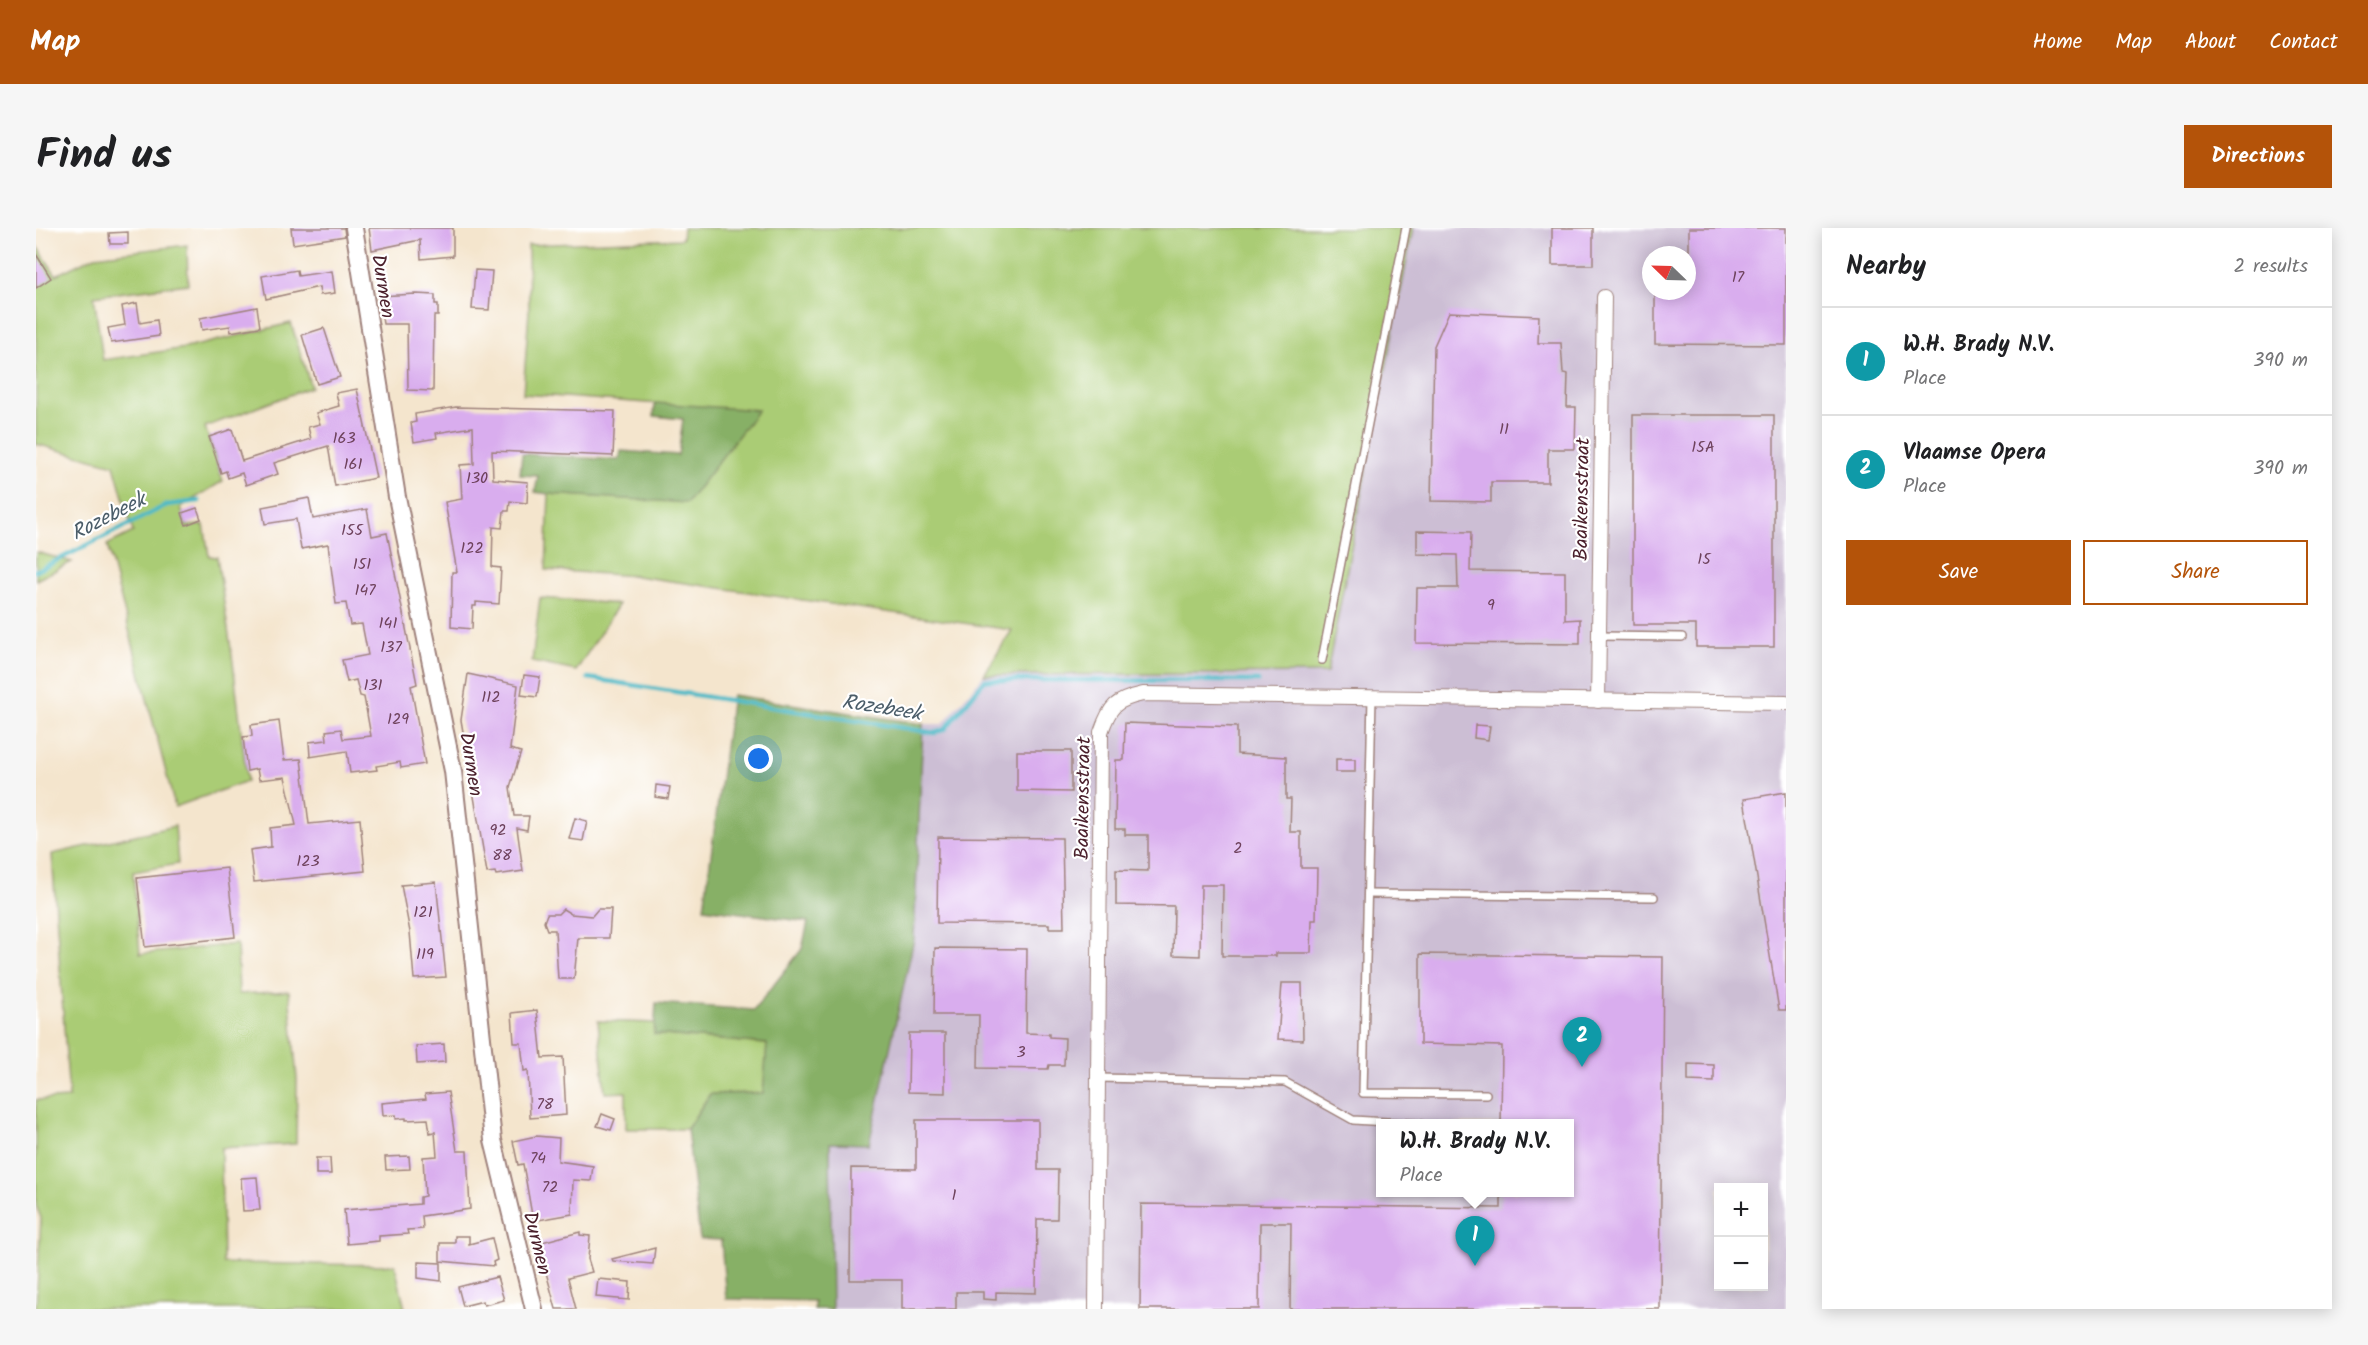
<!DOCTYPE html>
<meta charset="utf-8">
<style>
body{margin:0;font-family:Kalam,sans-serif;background:#f6f6f6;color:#202124}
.controls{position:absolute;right:18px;bottom:18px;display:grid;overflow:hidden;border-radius:0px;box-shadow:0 3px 15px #0003}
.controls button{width:54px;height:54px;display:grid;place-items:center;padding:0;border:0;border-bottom:2px solid #e0e0e0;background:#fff;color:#202124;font:30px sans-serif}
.compass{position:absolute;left:1606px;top:18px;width:54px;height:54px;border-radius:50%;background:#fff;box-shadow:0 3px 15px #0003;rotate:293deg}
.you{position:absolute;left:723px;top:531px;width:21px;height:21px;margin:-15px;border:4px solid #fff;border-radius:50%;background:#1a73e8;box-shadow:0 0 0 9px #1a73e833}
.badge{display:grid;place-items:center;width:39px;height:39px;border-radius:50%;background:#b45309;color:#fff;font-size:20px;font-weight:700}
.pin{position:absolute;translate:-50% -50px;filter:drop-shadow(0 2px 3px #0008)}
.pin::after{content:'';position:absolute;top:32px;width:21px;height:18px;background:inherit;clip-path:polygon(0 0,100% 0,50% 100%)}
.popup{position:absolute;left:1340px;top:891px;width:198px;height:78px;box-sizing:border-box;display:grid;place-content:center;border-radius:0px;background:#fff;filter:drop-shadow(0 2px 4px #0005);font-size:20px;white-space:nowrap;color:#757577}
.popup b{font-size:22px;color:#202124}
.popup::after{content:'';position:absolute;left:50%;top:100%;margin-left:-12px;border:12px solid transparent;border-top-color:#fff}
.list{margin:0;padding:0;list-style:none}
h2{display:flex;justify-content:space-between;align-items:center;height:78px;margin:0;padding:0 24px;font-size:26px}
h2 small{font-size:20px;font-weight:400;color:#757577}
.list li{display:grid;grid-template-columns:39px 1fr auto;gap:18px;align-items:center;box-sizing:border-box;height:108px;padding:0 24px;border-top:2px solid #e0e0e0}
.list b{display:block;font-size:22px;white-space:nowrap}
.list p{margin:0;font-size:20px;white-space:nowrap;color:#757577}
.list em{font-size:20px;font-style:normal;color:#757577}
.actions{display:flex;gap:12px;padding:18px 24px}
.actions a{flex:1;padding:14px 0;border:2px solid #b45309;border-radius:0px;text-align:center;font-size:21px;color:#b45309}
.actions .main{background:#b45309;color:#fff}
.map{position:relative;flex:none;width:1750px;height:1081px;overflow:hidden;border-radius:0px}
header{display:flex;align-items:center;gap:36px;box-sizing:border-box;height:84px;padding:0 30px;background:#b45309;color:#fff}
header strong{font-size:28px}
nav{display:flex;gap:33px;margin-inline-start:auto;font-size:21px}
.intro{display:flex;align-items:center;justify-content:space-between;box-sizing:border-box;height:144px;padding:0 36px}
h1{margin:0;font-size:42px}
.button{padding:15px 27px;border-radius:0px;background:#b45309;color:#fff;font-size:21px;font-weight:700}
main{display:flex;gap:36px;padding:0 36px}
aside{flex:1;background:#fff;border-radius:0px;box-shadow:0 3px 15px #0003}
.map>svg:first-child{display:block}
.industrial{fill:#ccbed4;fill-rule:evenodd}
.green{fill:#aacc75;stroke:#7a7650;stroke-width:1.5}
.forest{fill:#87b066;stroke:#686848;stroke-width:1.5}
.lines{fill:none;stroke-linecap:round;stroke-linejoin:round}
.stream{stroke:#4cbac7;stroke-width:4.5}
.building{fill:#d9adee}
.service-casing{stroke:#9f827c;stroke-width:10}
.minor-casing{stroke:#9f827c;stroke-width:16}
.tertiary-casing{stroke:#9f827c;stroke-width:20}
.service{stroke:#fff;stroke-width:7}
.minor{stroke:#fff;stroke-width:14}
.tertiary{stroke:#fff;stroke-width:16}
.labels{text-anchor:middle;stroke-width:4.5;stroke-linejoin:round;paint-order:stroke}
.number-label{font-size:16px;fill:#6e425c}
.street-label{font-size:20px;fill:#4a1f2b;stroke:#fff}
.water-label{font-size:21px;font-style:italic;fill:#4b5d69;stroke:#fff}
</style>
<header>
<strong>Map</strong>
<nav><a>Home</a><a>Map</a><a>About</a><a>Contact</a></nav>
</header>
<div class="intro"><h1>Find us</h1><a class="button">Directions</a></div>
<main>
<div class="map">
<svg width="1750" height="1081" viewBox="0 0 1750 1081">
<rect width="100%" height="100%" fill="#fff"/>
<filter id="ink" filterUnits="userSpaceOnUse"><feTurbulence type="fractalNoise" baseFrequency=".0167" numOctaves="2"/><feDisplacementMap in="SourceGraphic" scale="12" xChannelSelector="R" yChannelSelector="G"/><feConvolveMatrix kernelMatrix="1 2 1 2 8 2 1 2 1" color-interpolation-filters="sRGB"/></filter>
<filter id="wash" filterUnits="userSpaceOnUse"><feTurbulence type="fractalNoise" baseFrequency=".008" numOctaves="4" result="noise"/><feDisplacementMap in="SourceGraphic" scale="24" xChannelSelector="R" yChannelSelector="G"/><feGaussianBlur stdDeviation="1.35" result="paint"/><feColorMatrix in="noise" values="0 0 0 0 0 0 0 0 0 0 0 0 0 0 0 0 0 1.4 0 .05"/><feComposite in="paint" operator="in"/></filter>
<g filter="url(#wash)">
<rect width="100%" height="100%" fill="#f4e5cd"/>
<!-- industrial -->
<path class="industrial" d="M 1377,0 L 1750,0 L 1750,1081 L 796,1081 L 794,915 L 833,915 L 878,711 L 887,496 L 906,496 L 948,447 L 1291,445 ZM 1615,27 L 1651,27 L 1651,63 L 1615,63 ZM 1344,896 L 1534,896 L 1534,964 L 1344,964 ZM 1682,960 L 1728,960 L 1728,1058 L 1682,1058 Z"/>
<!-- green -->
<g class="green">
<polygon points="647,0 1377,0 1291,445 948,447 976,402 600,348 510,342 513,266 651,274 721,183 487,166 493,83 492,17 646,11"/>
<polygon points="0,17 20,47 59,28 151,17 152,56 58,68 67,132 150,120 255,95 275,159 169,199 187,253 145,279 150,298 168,297 173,328 181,329 197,434 211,553 139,579 71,317 97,304 78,237 0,216"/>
<polygon points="0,324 36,334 0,352"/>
<polygon points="504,370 583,376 540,443 496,434"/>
<polygon points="139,598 142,636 97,644 104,726 201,716 203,766 253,763 261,851 260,916 185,920 187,1035 359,1037 369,1081 0,1081 5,990 0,977 0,872 33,870 16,626"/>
<polygon points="562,793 619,795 618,806 731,816 728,865 674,866 651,901 590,901 590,864 569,865"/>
</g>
<!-- forest -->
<g class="forest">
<polygon points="619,175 722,182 651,275 513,266 499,264 502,248 484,247 486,226 583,232 585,223 642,227 647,191 618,188"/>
<polygon points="696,467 887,496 878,711 833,916 794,915 796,1081 778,1081 778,1073 690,1071 685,1012 664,1011 651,901 674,866 727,865 731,816 618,806 620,775 718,782 766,721 772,694 668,680"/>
</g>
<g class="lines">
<!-- stream -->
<g class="stream">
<polyline points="0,343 131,277 163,273"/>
<polyline points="552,450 899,505 909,501 949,452 1222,453"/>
</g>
</g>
<g id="blocks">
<!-- building -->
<g class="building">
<polygon points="255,0 308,0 309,8 257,16"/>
<polygon points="333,0 417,0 417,28 385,31 384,12 336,22"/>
<rect x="1516" y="0" width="41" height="37"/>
<polygon points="1653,0 1750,0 1750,117 1619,116 1619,63 1651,63 1653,60"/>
<polygon points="92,4 92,16 74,16 73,5"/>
<polygon points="0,26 15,50 0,60"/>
<polygon points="261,42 262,48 296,43 299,65 284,67 283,59 230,71 226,48"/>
<polygon points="439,42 456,43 453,82 436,81"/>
<polygon points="380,66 399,67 399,76 402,76 402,88 398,88 397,163 372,162 371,96 347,96 343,68"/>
<polygon points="101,75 104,95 121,92 123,108 75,115 72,100 89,97 86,78"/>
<polygon points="221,79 224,99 195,104 194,98 166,102 164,90"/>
<polygon points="1413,84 1503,88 1502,115 1525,115 1527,145 1532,146 1531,179 1540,179 1539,221 1512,221 1512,254 1455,254 1455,274 1395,273 1398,118"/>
<polygon points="288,100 304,149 281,156 266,107"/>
<polygon points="321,161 340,250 299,258 292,218 238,235 242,246 210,257 206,245 192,250 190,243 185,245 173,209 196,201 206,233 275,211 272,199 284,196 280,185 303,178 300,165"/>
<polygon points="420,179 579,183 577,228 456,223 457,251 492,254 491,275 474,273 473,283 468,283 466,300 457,299 456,339 465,340 463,376 440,374 440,378 437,378 436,401 415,399 416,344 421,344 409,274 426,271 424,237 438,236 437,199 400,205 401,210 378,214 375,195 380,194 379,186"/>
<polygon points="1597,187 1738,187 1738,419 1660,419 1660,397 1597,397"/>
<polygon points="273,270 277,291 331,281 336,308 351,305 381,456 375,458 389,536 365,540 364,534 340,538 341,542 314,545 311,523 274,529 273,514 291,512 290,503 305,501 307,511 335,508 328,469 324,468 320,452 311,454 306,432 332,427 326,396 314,397 310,375 300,376 292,316 265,321 260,291 229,296 226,279"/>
<polygon points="161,280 165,291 150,297 146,285"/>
<polygon points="1381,303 1435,304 1434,343 1529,344 1529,392 1544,391 1544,416 1380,415 1381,360 1422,360 1421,327 1381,326"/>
<polygon points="432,446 482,457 474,521 485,524 474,559 478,588 493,588 491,602 481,600 487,643 460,647 459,644 451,645 425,492"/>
<polygon points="488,447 504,449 501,469 485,467"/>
<polygon points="243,493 248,532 265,531 273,596 324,591 329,643 218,654 214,622 235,619 234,600 260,597 249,549 223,552 221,541 211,543 207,509 216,508 215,497"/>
<polygon points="1089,495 1201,499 1201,526 1250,529 1250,571 1255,571 1254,604 1265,604 1265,640 1281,640 1280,692 1276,692 1275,725 1240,725 1240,728 1186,728 1187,657 1165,657 1164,728 1137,727 1138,678 1080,677 1080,642 1112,643 1112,607 1089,607 1089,601 1079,601 1080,532 1088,532"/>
<polygon points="1439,497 1454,498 1452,512 1438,510"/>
<polygon points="981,523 1035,523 1035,564 981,563"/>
<rect x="1300" y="531" width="19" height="13"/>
<polygon points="620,557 634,559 632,571 619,569"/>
<polygon points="1750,564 1750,782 1743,782 1708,571"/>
<polygon points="539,590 551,593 547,613 533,611"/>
<polygon points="902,609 1026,610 1028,700 1013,700 1013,696 901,695"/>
<polygon points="191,640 199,709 109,719 101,650"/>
<polygon points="400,654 410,749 378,751 374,704 365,657"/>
<polygon points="527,681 535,686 556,688 562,681 575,681 573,710 542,710 538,751 522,751 519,702 511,702 508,694 511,686 522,686"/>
<polygon points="899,720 991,721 990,805 1013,806 1013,809 1029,810 1028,837 1013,837 1012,841 942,840 943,787 898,787"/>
<polygon points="1384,726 1627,729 1624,1081 1254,1081 1255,995 1224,995 1223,1081 1104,1081 1105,976 1465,980 1465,964 1533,964 1533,896 1465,896 1466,818 1384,816"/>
<polygon points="1246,755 1266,755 1267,812 1242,811"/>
<polygon points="501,782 506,830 527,829 530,887 494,890 492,842 488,843 485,815 478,815 476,785"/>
<polygon points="873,805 909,805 909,865 872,864"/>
<polygon points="408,816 409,834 381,836 380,818"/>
<polygon points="1652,836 1678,837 1678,854 1652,853"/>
<polygon points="412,864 421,923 431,923 434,981 386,988 387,1001 371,1002 372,1006 343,1008 343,1013 311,1016 308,982 384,976 384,969 389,968 387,929 401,928 399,904 394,905 392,891 370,892 370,890 360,891 360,887 347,888 346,875 390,871 389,866"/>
<polygon points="566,886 579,891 575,902 561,898"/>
<polygon points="880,892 1002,892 1002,942 1022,942 1021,991 1001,991 1000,1065 960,1064 960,1072 947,1071 947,1064 920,1064 920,1081 866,1081 866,1052 814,1052 815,940 880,941"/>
<polygon points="500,908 523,910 522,933 557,938 555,953 537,952 536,986 497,993 487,936 482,937 477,913"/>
<polygon points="373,928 374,941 350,942 349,929"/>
<polygon points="280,930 294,930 295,946 280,946"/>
<polygon points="221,949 224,982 207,983 205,950"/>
<polygon points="544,1004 544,1007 554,1008 552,1031 556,1044 532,1050 540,1081 520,1081 502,1015"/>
<polygon points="419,1008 433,1008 433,1016 456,1010 461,1032 457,1034 458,1038 404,1033 404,1015 419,1015"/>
<polygon points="619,1020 617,1036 577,1033 576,1031"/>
<polygon points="382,1034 405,1035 405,1053 382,1050"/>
<polygon points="461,1049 468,1072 448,1077 447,1073 427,1078 422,1059"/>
<polygon points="562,1051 594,1054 593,1072 560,1069"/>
</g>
</g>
</g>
<g filter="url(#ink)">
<use href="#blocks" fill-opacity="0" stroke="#9f827c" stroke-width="1.5"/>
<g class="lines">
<defs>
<g id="service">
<polyline points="1563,408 1646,409"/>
<polyline points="1286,432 1370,0"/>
<polyline points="1336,469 1327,865 1450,866"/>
<polyline points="1332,666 1618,669"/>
<polyline points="1062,850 1249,854 1317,892 1385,896"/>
</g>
<g id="minor">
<polyline points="1562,473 1568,69"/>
<path d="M 1060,1081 L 1065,504 C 1074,478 1079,472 1107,466 L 1750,475"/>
</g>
<polyline id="tertiary" points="318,0 361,269 417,543 457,912 498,1081"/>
</defs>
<!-- service casing -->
<use href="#service" class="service-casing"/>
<!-- minor casing -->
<use href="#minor" class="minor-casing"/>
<!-- tertiary casing -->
<use href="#tertiary" class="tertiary-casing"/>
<!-- service -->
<use href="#service" class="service"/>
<!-- minor -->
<use href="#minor" class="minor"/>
<!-- tertiary -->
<use href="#tertiary" class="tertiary"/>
</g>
</g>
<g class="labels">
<!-- number labels -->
<g class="number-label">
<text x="1702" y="54">17</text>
<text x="1468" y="206">11</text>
<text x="308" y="215">163</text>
<text x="1667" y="224">15A</text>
<text x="317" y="241">161</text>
<text x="441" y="255">130</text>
<text x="316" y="307">155</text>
<text x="436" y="325">122</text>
<text x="1668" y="336">15</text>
<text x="326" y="341">151</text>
<text x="329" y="367">147</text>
<text x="1455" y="382">9</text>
<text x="352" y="400">141</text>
<text x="355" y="424">137</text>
<text x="337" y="462">131</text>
<text x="455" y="474">112</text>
<text x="362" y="496">129</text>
<text x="462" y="607">92</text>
<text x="1202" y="625">2</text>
<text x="466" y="632">88</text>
<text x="272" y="638">123</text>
<text x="387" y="689">121</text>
<text x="389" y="731">119</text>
<text x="985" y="829">3</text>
<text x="509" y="881">78</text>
<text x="502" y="935">74</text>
<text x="514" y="964">72</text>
<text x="918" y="972">1</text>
</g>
<!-- street labels -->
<g class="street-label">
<text transform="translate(348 58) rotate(81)" y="7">Durmen</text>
<text transform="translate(1545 271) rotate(-89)" y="7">Baaikensstraat</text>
<text transform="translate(436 536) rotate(81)" y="7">Durmen</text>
<text transform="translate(1046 570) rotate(-89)" y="7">Baaikensstraat</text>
<text transform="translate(502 1015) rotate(76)" y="7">Durmen</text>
</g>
<!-- water labels -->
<g class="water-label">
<text transform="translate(72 288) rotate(-27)" y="7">Rozebeek</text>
<text transform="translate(846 479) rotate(9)" y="7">Rozebeek</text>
</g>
</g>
</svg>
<div class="controls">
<button>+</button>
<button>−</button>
</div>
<svg class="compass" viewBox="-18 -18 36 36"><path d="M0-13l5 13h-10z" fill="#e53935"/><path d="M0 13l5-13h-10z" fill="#757577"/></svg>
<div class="you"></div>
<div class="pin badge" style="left:1439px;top:1038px;background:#0f9aa8">1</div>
<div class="popup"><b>W.H. Brady N.V.</b>Place</div>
<div class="pin badge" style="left:1546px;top:839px;background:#0f9aa8">2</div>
</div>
<aside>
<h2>Nearby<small>2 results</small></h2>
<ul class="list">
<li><span class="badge" style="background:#0f9aa8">1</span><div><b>W.H. Brady N.V.</b><p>Place</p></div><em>390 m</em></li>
<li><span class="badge" style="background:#0f9aa8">2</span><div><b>Vlaamse Opera</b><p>Place</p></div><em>390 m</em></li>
</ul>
<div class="actions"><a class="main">Save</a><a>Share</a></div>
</aside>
</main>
